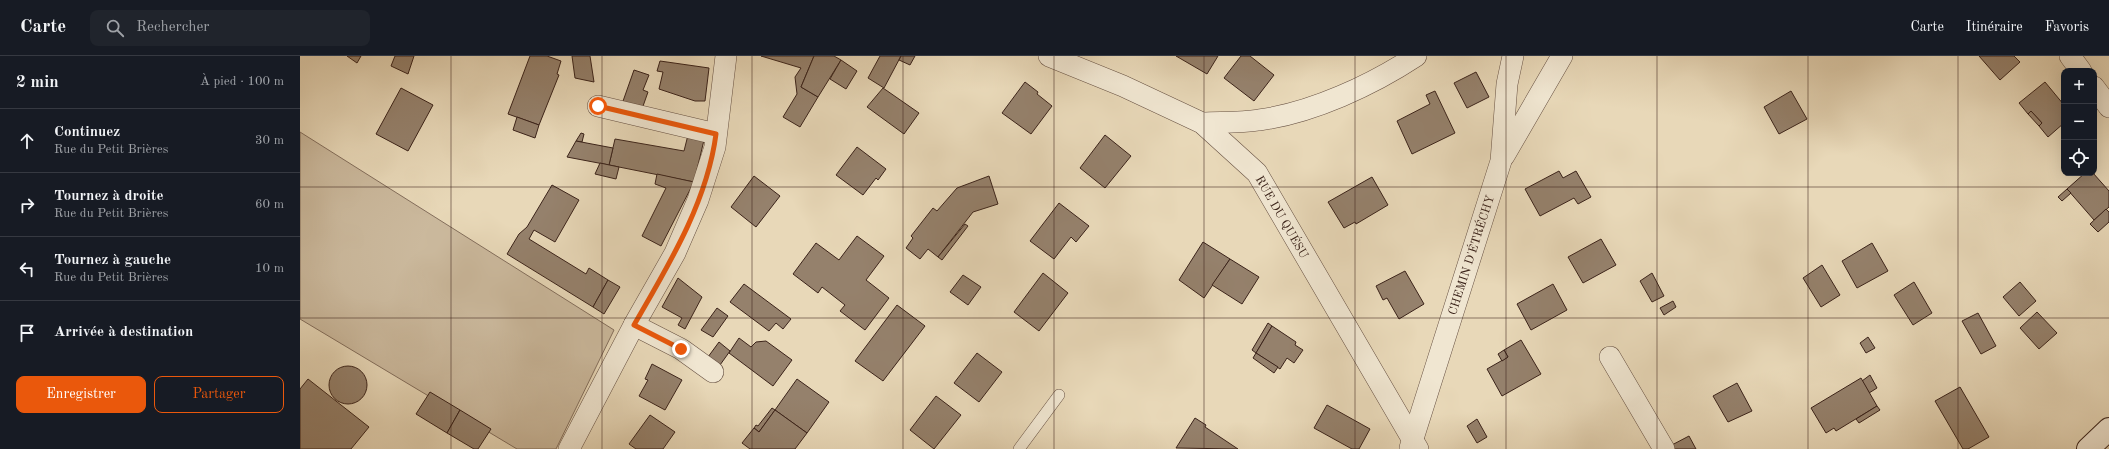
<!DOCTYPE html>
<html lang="fr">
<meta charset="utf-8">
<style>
body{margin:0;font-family:"Old Standard TT",serif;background:#20242c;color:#f1f3f6}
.controls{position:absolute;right:12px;top:12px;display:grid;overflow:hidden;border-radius:8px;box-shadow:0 4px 16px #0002}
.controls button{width:36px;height:36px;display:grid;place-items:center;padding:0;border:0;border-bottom:1px solid #363941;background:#171b24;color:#f1f3f6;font:20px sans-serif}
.stop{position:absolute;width:12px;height:12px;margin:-9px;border:3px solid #ea580c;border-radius:50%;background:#fff}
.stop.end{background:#ea580c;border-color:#fff;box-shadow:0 1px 4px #0008}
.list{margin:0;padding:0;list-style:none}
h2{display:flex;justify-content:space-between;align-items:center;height:52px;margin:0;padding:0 16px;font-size:17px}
h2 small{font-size:13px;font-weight:400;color:#9ea1a6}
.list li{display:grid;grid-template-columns:26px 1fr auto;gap:12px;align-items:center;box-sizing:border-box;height:64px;padding:0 16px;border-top:1px solid #363941}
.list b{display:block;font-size:15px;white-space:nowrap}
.list p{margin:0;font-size:13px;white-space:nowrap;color:#9ea1a6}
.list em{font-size:13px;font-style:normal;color:#9ea1a6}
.actions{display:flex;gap:8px;padding:12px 16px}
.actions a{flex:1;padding:9px 0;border:1px solid #ea580c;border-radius:8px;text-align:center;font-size:14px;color:#ea580c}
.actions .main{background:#ea580c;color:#fff}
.icon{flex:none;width:22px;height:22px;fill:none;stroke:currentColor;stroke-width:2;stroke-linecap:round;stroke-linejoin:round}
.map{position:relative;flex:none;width:1809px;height:393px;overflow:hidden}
header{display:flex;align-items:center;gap:24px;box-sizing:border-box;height:56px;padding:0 20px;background:#171b24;border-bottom:1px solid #363941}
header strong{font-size:19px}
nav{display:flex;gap:22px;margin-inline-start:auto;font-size:14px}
.search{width:280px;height:36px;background:#20242c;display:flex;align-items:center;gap:10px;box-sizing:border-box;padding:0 14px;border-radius:8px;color:#9ea1a6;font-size:15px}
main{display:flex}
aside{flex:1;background:#171b24}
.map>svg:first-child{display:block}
.green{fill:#cbb99d;stroke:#836e5c}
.building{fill:#95816c;stroke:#3b231a}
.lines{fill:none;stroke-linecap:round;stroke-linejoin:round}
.service-casing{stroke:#665042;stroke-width:12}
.minor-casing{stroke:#665042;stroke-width:22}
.secondary-casing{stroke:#3b231a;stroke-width:24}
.service{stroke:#f0e6d1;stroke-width:11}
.minor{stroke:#f0e6d1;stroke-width:21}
.secondary{stroke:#f0e6d1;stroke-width:22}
.route{stroke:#ea580c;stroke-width:5}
.grid{fill:none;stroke:#3b231a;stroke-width:1;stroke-opacity:0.55}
.labels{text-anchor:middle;stroke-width:3;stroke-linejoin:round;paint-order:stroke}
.street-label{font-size:12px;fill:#3b231a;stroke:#f0e6d1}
</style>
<header>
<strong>Carte</strong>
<div class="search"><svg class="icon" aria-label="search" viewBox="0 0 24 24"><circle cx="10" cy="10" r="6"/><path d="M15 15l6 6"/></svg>Rechercher</div>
<nav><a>Carte</a><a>Itinéraire</a><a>Favoris</a></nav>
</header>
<main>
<aside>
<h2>2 min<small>À pied · 100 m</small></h2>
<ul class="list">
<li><svg class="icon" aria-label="ahead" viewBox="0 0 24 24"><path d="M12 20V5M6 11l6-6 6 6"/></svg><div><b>Continuez</b><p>Rue du Petit Brières</p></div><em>30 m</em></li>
<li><svg class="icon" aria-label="right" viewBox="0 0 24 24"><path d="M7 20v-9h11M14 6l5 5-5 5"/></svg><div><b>Tournez à droite</b><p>Rue du Petit Brières</p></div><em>60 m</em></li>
<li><svg class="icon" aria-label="left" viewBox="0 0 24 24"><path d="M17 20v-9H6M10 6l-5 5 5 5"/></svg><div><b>Tournez à gauche</b><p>Rue du Petit Brières</p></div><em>10 m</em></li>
<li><svg class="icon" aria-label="arrive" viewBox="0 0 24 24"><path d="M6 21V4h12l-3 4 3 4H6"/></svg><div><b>Arrivée à destination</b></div></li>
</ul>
<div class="actions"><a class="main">Enregistrer</a><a>Partager</a></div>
</aside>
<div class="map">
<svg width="1809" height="393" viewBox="0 0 1809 393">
<rect width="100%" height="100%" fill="#e8d8b8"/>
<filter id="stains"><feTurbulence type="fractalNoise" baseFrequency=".005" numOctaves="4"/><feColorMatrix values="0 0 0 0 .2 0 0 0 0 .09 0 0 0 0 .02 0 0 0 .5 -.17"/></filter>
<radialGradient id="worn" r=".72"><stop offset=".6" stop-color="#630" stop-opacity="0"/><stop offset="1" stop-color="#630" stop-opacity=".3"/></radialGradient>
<!-- green -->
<polygon class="green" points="0,76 314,274 256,393 217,393 0,263"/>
<!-- building -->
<g class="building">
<polygon points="47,0 61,0 57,7"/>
<polygon points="95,0 114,0 108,18 91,10"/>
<polygon points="230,0 247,0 261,5 257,18 259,19 239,69 208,58"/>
<polygon points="272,0 290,0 294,26 275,22"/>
<polygon points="461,0 514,0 501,31 518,41 500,71 483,61 497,38 495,21 501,12"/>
<polygon points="514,0 534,0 541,4 518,41 501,31"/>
<polygon points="580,0 601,0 584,32 568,22"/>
<polygon points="601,0 615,0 610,9 599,4"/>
<polygon points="876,0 918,0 907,18"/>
<polygon points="941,0 950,0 974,19 954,45 924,22"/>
<polygon points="1679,0 1714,0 1720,6 1700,24"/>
<polygon points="541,4 557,15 546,33 530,23"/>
<polygon points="360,5 409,12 405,45 395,45 359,33 363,16 357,15"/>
<polygon points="334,14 349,19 343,34 348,36 342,53 322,48"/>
<polygon points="1176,16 1189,41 1167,52 1154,27"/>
<polygon points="725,26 738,36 737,38 752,50 731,78 702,57"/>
<polygon points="1745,26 1764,49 1764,67 1748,81 1739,70 1742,67 1731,55 1728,58 1719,47"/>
<polygon points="101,32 133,49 108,95 76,78"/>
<polygon points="583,32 619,57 604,78 567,51"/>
<polygon points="1135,35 1155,77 1112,98 1097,65 1130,48 1126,39"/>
<polygon points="1491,35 1507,63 1479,78 1464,51"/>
<polygon points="1731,55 1742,67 1739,70 1728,58"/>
<polygon points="217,61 239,69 235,82 213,74"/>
<polygon points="281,77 284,78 282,86 276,85"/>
<polygon points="388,79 404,84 394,126 309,109 315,83 384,95"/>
<polygon points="805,79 831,100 805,132 780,112"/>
<polygon points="276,85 313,92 309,109 267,101"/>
<polygon points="557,91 586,113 578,124 576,122 563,139 536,119"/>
<polygon points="300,107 319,111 316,123 295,118"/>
<polygon points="1259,115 1263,122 1276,115 1291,141 1278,148 1274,142 1240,160 1225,133"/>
<polygon points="1785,117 1793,117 1809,135 1809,151 1794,164 1767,133"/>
<polygon points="357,118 394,126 361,190 342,180 366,132 355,128"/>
<polygon points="454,120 480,140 456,171 431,151"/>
<polygon points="689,120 698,148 673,156 638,201 628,193 620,203 606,192 613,182 611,180 633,152 637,155 657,132"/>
<polygon points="1072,121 1088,149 1056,168 1055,166 1044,172 1028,146"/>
<polygon points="252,129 279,144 255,186 234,174 229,183 286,218 289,212 308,224 293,251 207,198 219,178 227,171"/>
<polygon points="1767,133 1771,137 1762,145 1758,141"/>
<polygon points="759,147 789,170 776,186 771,181 754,203 730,185"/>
<polygon points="1806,153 1809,156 1809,166 1798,176 1790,168"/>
<polygon points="665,168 668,170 642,204 638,201"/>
<polygon points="557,180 584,200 566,224 589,242 565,274 540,255 545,249 522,231 518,237 493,218 516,187 539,204"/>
<polygon points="1301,183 1316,209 1283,227 1268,201"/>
<polygon points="903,186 930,203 904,242 879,224"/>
<polygon points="1572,187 1588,215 1557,232 1542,205"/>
<polygon points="930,203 959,221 942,248 912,229"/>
<polygon points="1522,209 1540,239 1521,251 1503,222"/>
<polygon points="1105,215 1124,248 1099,263 1087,242 1083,244 1076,230"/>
<polygon points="743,217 768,237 739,275 714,256"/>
<polygon points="1352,217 1364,240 1352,246 1340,225"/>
<polygon points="663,219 681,231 668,249 650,236"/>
<polygon points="378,222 402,241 385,273 378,269 382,262 362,251"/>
<polygon points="308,224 320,231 304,258 293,251"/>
<polygon points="1614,226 1632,257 1613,269 1594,239"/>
<polygon points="1720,226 1736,245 1719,260 1703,241"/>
<polygon points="444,228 491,263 483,273 476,267 469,275 430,246"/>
<polygon points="1253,228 1267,254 1231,274 1217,248"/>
<polygon points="1373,245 1376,251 1364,259 1360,252"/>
<polygon points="597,249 625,270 583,325 555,305"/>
<polygon points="417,252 428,260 413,281 401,274"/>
<polygon points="1737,256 1757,277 1739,293 1720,272"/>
<polygon points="1678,257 1696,290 1681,298 1662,265"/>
<polygon points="968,267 972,270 956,297 952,294"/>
<polygon points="972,270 996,286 995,289 1003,294 994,307 987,302 980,313 956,297"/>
<polygon points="1568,281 1575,292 1566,297 1560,287"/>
<polygon points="439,282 451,291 456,286 466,285 492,304 473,330 429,297"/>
<polygon points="1221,284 1241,318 1202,340 1187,313 1208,301 1204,294"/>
<polygon points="419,286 430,295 420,309 408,301"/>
<polygon points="1204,294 1208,301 1202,305 1198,298"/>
<polygon points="677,297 702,316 679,346 654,327"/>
<polygon points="956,297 978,311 974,317 953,302"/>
<polygon points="352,308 382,324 365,354 339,340 348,324 345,323"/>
<circle cx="48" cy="329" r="19"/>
<polygon points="1570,319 1577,332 1569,337 1562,325"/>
<polygon points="1561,322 1577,350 1536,375 1534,372 1526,377 1511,352"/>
<polygon points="8,323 69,371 51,393 0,393 0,333"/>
<polygon points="497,323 529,346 507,377 475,354"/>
<polygon points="1437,327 1452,355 1428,366 1413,340"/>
<polygon points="1660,331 1689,381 1668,393 1663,393 1635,345"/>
<polygon points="130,336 160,354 147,377 116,358"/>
<polygon points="636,340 661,359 634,393 610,374"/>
<polygon points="1027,349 1070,373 1059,393 1052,393 1014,372"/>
<polygon points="1577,350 1580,354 1559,367 1556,363"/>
<polygon points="472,352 475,354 459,376 454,372 456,369 458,370"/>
<polygon points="160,354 191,373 178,393 174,393 147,377"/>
<polygon points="475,354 507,377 495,393 450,393 442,387 454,372 459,376"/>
<polygon points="350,359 375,376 363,393 336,393 329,388"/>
<polygon points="895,362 906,369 905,371 938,393 876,392"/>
<polygon points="1177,363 1187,381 1177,387 1167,370"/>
<polygon points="1389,380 1396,393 1372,393 1370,390"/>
</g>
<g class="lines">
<defs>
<polyline id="service" points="719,393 759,339"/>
<g id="minor">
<polyline points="749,0 823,30 902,67 957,117 1118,393"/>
<polyline points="1770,0 1781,15"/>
<polyline points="1794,31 1809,51"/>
<polyline points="298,50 416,78"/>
<path d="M 902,67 C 920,66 940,67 959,64 C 1012,57 1072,29 1116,0"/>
<polyline points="1204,100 1262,0"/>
<polyline points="334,269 381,293 413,316"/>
<polyline points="1310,301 1364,393"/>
<polyline points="1110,392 1201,105 1207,28 1213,0"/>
<polyline points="269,393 334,269 375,197 398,144 415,91 426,0"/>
</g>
<polyline id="secondary" points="1788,393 1809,373"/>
</defs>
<!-- service casing -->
<use href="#service" class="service-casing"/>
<!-- minor casing -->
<use href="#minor" class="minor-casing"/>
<!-- secondary casing -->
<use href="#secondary" class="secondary-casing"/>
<!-- service -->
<use href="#service" class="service"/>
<!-- minor -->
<use href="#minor" class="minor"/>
<!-- secondary -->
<use href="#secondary" class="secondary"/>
</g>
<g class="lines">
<!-- route -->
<path class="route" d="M 298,50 L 416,78 C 407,147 368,210 334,269 L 381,293"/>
</g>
<!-- grid -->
<path class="grid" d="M 151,0 L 151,393M 302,0 L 302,393M 452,0 L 452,393M 603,0 L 603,393M 754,0 L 754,393M 904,0 L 904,393M 1055,0 L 1055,393M 1206,0 L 1206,393M 1357,0 L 1357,393M 1508,0 L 1508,393M 1658,0 L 1658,393M 0,131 L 1809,131M 0,262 L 1809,262"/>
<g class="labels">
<!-- street labels -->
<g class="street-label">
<text transform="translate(982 161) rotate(60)" y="4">RUE DU QUÉSU</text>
<text transform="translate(1171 199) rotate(-72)" y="4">CHEMIN D'ÉTRÉCHY</text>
</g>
</g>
<rect width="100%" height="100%" filter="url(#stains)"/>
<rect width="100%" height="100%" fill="url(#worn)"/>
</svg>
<div class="controls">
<button>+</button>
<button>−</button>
<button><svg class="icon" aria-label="locate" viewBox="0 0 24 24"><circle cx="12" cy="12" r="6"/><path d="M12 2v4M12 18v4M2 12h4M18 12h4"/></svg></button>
</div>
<div class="stop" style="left:298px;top:50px"></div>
<div class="stop end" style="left:381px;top:293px"></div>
</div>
</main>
